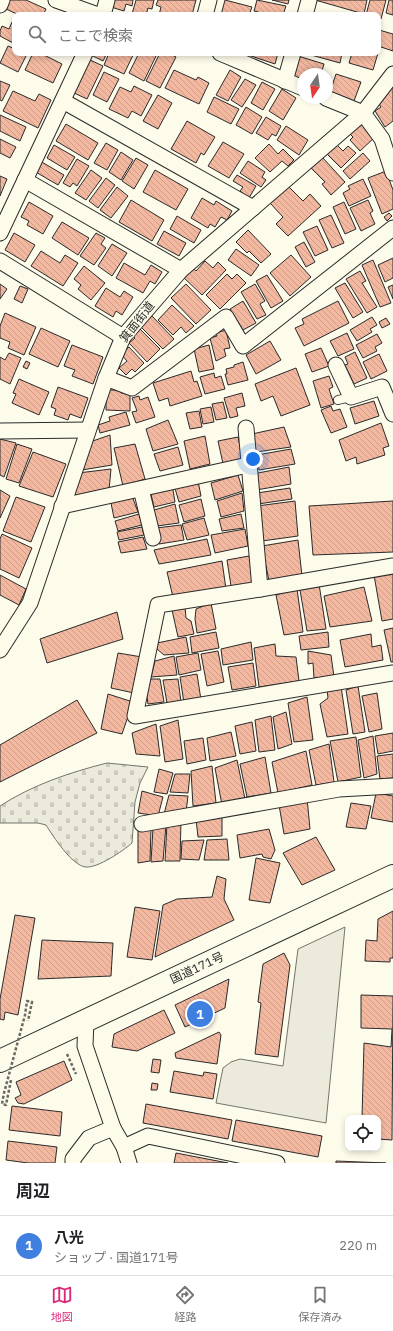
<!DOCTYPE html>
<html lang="ja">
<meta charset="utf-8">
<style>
:root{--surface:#fff;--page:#f2f2f2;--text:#202124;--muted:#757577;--line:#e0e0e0;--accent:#db2777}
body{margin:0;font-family:"IBM Plex Sans","Noto Sans JP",sans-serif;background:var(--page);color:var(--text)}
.controls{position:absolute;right:12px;bottom:12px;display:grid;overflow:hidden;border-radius:8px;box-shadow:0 2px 6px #0003}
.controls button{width:36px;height:36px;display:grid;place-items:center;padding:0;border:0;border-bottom:1px solid var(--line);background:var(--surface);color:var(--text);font:20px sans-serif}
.compass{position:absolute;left:297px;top:68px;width:36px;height:36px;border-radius:50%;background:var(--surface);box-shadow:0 2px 6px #0003;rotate:193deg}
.you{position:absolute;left:253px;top:459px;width:14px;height:14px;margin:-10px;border:3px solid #fff;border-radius:50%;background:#1a73e8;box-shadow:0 0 0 6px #1a73e833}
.badge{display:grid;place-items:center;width:26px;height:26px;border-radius:50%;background:var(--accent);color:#fff;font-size:13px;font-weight:700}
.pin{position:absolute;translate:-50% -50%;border:2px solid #fff;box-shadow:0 1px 4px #0006}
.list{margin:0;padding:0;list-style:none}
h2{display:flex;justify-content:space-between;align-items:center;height:52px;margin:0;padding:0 16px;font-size:17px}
h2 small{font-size:13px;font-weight:400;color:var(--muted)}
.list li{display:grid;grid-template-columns:26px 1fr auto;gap:12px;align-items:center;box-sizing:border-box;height:60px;padding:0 16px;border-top:1px solid var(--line)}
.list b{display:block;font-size:15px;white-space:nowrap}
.list p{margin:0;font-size:13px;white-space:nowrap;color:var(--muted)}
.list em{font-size:13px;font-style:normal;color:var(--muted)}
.icon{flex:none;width:22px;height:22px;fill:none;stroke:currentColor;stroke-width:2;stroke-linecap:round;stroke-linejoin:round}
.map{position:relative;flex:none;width:393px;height:1163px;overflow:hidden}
.search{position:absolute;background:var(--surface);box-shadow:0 2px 6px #0003;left:12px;right:12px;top:12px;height:44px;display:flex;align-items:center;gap:10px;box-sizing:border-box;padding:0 14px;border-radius:8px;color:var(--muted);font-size:15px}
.sheet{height:112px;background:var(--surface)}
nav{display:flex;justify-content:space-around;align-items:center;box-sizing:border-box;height:56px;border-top:1px solid var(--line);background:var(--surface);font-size:11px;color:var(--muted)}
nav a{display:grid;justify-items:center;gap:2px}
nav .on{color:var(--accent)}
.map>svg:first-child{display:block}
</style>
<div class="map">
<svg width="393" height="1163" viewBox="0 0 393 1163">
<defs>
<pattern id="cemetery-stones" width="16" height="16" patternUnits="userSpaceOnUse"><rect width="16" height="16" fill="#ecebdb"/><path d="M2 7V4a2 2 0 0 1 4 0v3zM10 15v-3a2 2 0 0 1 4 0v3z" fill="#cbcabc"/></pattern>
<pattern id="building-back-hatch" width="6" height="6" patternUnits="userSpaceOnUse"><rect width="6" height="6" fill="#f2b8a0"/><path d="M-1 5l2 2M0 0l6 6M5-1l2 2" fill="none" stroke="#d09e8a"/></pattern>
</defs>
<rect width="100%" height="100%" fill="#fdfbea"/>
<path fill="url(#cemetery-stones)" stroke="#74746e" d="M107,763L148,767L140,783L135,802L132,843C123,851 98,868 86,867C72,866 53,836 46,825L38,823H0V806C32,785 71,772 107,763Z"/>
<polygon fill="#eceadb" stroke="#74746e" points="345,927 326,1123 216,1103 223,1068 231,1062 240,1059 283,1066 298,949"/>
<g fill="url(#building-back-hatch)" stroke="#2b2b2b">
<polygon points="10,0 26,0 46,9 43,15 19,15 6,9"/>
<polygon points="113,0 133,0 132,6 126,4 124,11 111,7"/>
<polygon points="136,0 154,0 152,9 148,8 146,15 135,15 132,14"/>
<polygon points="158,0 196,0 192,15 159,15 161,7 156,5"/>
<polygon points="225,0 252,7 249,15 221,15"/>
<polygon points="257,0 286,6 283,15 269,15 254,11"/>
<polygon points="272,0 289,0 288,4"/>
<polygon points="315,0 367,0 364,14"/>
<polygon points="370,0 386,0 381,19 378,18 378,15 366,15"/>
<polygon points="389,0 393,0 393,15 386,13"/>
<polygon points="12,22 15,23 15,44 0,36 0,31 2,26 9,29"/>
<polygon points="379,30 393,34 393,51 378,46"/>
<polygon points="8,46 15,49 15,53 24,53 27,54 18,72 0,63"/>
<polygon points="33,53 40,53 62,64 53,83 25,70"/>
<polygon points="92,53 107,53 103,61 91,55"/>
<polygon points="109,53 134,53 124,74 104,65"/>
<polygon points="139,53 150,53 156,56 144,81 129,73"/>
<polygon points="160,53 168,53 176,57 160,88 146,81"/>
<polygon points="245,53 278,53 275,64 245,54"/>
<polygon points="304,53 342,53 340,63"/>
<polygon points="352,53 378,53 373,70 349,63"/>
<polygon points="298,56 324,64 321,74 303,74 303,81 291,77"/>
<polygon points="88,59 103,66 87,99 72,92"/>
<polygon points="174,70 196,80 198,77 209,83 199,104 165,88"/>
<polygon points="230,70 241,77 228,101 216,95"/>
<polygon points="104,72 119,79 107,102 93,95"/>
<polygon points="336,74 361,82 354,101 330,92"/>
<polygon points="245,79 256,85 242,107 231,100"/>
<polygon points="0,81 10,85 2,101 0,100"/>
<polygon points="262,82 275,89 263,110 251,103"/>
<polygon points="134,86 152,95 141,116 132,111 128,118 109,109 120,87 131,92"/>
<polygon points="393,87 393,121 385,127 375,111 381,107 375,99"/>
<polygon points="282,89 296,98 283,120 269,111"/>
<polygon points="13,91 35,101 39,94 51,100 38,128 3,111"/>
<polygon points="158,95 172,103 158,129 143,121"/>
<polygon points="214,97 239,109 231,124 207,112"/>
<polygon points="246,107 262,117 252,134 236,125"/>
<polygon points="0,115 26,127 20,141 0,131"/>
<polygon points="266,117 281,126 276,136 272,134 268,140 256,133"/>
<polygon points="187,121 215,137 204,155 201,153 196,163 171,149"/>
<polygon points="362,123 375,137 360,151 350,140 353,137 350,134"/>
<polygon points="66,124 98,143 88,160 56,141"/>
<polygon points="286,126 308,140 299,155 277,140"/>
<polygon points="0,139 16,147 10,158 0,153"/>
<polygon points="223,142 244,154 229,178 208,166"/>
<polygon points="106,143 118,150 107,170 94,163"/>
<polygon points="335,143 343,151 348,146 356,153 341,168 326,153"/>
<polygon points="269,144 278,154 283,149 294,160 288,166 282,161 270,172 255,158"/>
<polygon points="54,145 75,157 67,170 47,158"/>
<polygon points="121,152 133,160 121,180 109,172"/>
<polygon points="363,153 370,161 350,179 343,171"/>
<polygon points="322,157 345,182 331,195 322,184 325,182 311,168"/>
<polygon points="136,158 148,165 134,189 122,181"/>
<polygon points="77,159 89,166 77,186 73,183 70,187 63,183"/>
<polygon points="40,161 64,175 58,185 34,171"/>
<polygon points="248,161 265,172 262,177 266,180 261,187 240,173"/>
<polygon points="91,170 102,178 86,200 75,193"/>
<polygon points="155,170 188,189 176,210 143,192"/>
<polygon points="386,171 393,190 393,209 382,214 368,178"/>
<polygon points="237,175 256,186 249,198 240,191 243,187 233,181"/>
<polygon points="0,176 7,179 0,196"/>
<polygon points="106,178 115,185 98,208 89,201"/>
<polygon points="363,179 371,196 349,206 343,193 350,189 348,186"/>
<polygon points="288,186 303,201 310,194 321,206 288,236 276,224 283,217 270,203"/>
<polygon points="117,187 128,196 111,218 100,210"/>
<polygon points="202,198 214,205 216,201 232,211 227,220 221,217 215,227 210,224 208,228 191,218"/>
<polygon points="131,200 164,220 152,241 119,222"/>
<polygon points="368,200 373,211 370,213 375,224 361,231 350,208"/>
<polygon points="29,202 53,216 43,234 27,225 29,221 21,217"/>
<polygon points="344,202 356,229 345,234 333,207"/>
<polygon points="389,213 392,216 387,221 384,217"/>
<polygon points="331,215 344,243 332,248 319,220"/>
<polygon points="177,216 201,230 194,243 170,229"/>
<polygon points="62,222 89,238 78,255 52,238"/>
<polygon points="317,226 328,250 315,256 303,232"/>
<polygon points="248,230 271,254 261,263 249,251 247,253 236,242"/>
<polygon points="164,231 186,243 179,256 157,244"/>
<polygon points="14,233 35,245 25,262 5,250"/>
<polygon points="96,233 105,238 101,244 106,248 94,265 80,256"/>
<polygon points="304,242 315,262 306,267 295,247"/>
<polygon points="112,244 127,253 112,276 98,266"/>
<polygon points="236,249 259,265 251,276 228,260"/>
<polygon points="41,251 60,263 65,255 78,263 63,286 31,266"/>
<polygon points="291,255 311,277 290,296 270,273"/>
<polygon points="393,258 393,278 385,282 378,265"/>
<polygon points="373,260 391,303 380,307 362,265"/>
<polygon points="205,261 213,268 218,262 226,270 202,295 182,276 191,266 196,271"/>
<polygon points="124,263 145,275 151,265 162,272 155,284 150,281 143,293 116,278"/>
<polygon points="84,266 105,283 91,300 78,289 81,285 74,279"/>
<polygon points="360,271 366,281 362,283 377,307 367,313 346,279"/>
<polygon points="227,274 232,279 237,274 246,283 220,309 206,295"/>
<polygon points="267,275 283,301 271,308 256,281"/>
<polygon points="345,283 363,312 353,318 335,288"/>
<polygon points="0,284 7,289 0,299"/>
<polygon points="186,284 211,310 196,324 171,298"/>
<polygon points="255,284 265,301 260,304 266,315 257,319 241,292"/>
<polygon points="393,285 393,299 388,287"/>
<polygon points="20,286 28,289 22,303 14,299"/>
<polygon points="106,288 120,297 124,291 133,297 122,315 116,311 113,317 95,306"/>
<polygon points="243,301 256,323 243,330 230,309"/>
<polygon points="338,301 349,323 304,346 295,328 304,324 302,319"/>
<polygon points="172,305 194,326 186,333 181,327 173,335 158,320"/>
<polygon points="5,313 36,327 24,355 8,348 10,342 0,338 0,326"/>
<polygon points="152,316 174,339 163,349 141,327"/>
<polygon points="372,317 377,325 370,329 372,332 357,341 350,330"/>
<polygon points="386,318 390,324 382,328 379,322"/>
<polygon points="41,328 70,341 58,367 29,354"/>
<polygon points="139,328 160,349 147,362 129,343 135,338 132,335"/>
<polygon points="226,330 230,348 224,349 226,356 216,361 210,338 217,336 216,333"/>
<polygon points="347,333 354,349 338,356 330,341"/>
<polygon points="377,334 382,343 375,347 377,351 363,358 356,345"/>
<polygon points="270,341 281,360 256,374 246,355"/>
<polygon points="72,345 103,357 93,384 72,376 75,370 64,366"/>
<polygon points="209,345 214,369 199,372 194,349"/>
<polygon points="129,347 144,363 135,372 132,369 126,375 119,368 127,361 121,354"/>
<polygon points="321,348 329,366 312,372 305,354"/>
<polygon points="355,352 367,378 354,384 345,365 348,364 345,357"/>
<polygon points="9,353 21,358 10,384 0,379 0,357 5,360"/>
<polygon points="379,354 387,371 371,379 363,362"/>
<polygon points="26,361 30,363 27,369 23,367"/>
<polygon points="243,362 248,380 228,385 225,374 227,374 226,369 234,367 234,365"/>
<polygon points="296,368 310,405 281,416 273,396 261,401 255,384"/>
<polygon points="191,371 194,382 197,381 202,396 170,406 168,398 159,401 153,383"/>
<polygon points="214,373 215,378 221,376 225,389 205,394 200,377"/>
<polygon points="329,376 333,387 329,389 334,404 321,408 313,381"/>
<polygon points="19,379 49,392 39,415 12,403 16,394 13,393"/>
<polygon points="58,387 88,398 81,418 70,414 68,420 54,415 56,409 51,407"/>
<polygon points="106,390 121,390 121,393 130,393 130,411 106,410"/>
<polygon points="242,393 245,406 236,408 238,416 230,418 224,398"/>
<polygon points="139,396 140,400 148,397 155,417 136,423 132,412 137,411 132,398"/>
<polygon points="374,401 379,416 355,424 350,408"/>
<polygon points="223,402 227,418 216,420 212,404"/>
<polygon points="331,406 333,411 340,409 347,427 331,433 321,410"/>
<polygon points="211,407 214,422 203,424 200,409"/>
<polygon points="199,411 202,427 190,429 186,413"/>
<polygon points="126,412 130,425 100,433 98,425 110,421 109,417"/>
<polygon points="168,420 178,444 153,451 146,429"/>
<polygon points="381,423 389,446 383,448 385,455 357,464 356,457 346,461 339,440"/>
<polygon points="284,427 291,447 256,452 252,434"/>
<polygon points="110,435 112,465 82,470 87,443"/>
<polygon points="205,436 210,464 190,469 184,441"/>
<polygon points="238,437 244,464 224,468 218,441"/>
<polygon points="0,439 16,443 4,477 0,475"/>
<polygon points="17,444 32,449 19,483 6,479"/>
<polygon points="135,444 145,479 123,486 114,448"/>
<polygon points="178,447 183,465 160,471 154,454"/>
<polygon points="291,449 295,464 259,470 257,455"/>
<polygon points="33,452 66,464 53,497 19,486"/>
<polygon points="289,467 291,484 256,490 253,474"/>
<polygon points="111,469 109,490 72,500 78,473"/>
<polygon points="238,475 243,491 215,500 211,483"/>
<polygon points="198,481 201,496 179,502 174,485"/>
<polygon points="172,484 175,502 154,507 150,490"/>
<polygon points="290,488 292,499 258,504 257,493"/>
<polygon points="0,490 10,496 0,518"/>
<polygon points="242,493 244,511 221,517 217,501"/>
<polygon points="132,496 138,512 114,518 111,503"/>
<polygon points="16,497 45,507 31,542 3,531"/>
<polygon points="201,499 205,516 184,522 179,505"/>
<polygon points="295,501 298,536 262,541 257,506"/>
<polygon points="393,501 393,552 313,555 309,506"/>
<polygon points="175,504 179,523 157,526 154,510"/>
<polygon points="139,514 142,525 118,531 115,521"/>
<polygon points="241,514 244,528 222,531 219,519"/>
<polygon points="204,518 209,535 187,540 182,524"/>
<polygon points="181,525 184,540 159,544 156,528"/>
<polygon points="142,527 144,535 119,540 117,532"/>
<polygon points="245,529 248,546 215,553 211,535"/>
<polygon points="2,534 32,548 19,578 0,569 0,539"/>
<polygon points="143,537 147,549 121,553 118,542"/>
<polygon points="207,539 211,555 159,564 154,550"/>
<polygon points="298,540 302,576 269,581 262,546"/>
<polygon points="249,556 254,583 231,586 227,560"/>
<polygon points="222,561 226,589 173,597 167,572"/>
<polygon points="393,573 393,619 382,621 374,575"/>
<polygon points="0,575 26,589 19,605 0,595"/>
<polygon points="319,584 326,629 307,631 300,590"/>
<polygon points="364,587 372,621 330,627 324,596"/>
<polygon points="297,589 303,632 284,635 276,595"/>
<polygon points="211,603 216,629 197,633 195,619 196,609"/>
<polygon points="185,607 186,618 191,621 194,634 178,637 172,610"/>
<polygon points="117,612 123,639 47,663 40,639"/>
<polygon points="393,628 393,662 391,662 384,630"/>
<polygon points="216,632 219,648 192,653 190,637"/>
<polygon points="328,632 329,647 301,650 299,636"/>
<polygon points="371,634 372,647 381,645 383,660 345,667 340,640"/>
<polygon points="186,637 189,653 164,655 157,649 157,643"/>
<polygon points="251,642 253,660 223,665 221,649"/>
<polygon points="275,644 276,656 296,657 299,681 259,687 254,648"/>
<polygon points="218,651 224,682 207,686 201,654"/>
<polygon points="308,651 331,655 334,677 314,678 313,663 308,664"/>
<polygon points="118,653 142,657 134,693 111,688"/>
<polygon points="198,653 201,670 179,675 176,657"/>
<polygon points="174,656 177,675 151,677 155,661"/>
<polygon points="253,663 256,686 232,690 228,667"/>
<polygon points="197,674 201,700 184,703 180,677"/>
<polygon points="151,679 160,679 164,702 148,704 146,690"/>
<polygon points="178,679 181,702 167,703 163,680"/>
<polygon points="341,686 348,734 327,737 320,704 328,698 327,690"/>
<polygon points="358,686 365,732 353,734 346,690"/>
<polygon points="377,693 382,729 369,732 362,696"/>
<polygon points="108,694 133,702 122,734 101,729"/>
<polygon points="307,697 313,740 294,742 288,703"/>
<polygon points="77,700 97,733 0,782 0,745"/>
<polygon points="286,712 292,744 278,749 273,717"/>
<polygon points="271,716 275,750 259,752 255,720"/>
<polygon points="178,720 183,759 165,762 160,726"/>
<polygon points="252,722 256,751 240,754 235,726"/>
<polygon points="156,724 160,756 136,754 132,733"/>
<polygon points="231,732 236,756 210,761 207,738"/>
<polygon points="393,733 393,751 378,754 375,736"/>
<polygon points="373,736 377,774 364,778 358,740"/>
<polygon points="356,737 361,777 338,782 330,741"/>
<polygon points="203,738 206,760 187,764 184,741"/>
<polygon points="329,744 334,782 316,785 309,750"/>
<polygon points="306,751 312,785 278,793 272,762"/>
<polygon points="393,754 393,778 380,779 377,756"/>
<polygon points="265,757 271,793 247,797 240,764"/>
<polygon points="237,760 245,799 222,805 215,768"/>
<polygon points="212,766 216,803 193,806 191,771"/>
<polygon points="159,769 173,773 167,794 154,792"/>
<polygon points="175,774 190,774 188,793 170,792"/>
<polygon points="142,791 163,797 158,816 138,813"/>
<polygon points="376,793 393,796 393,822 371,818"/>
<polygon points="169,795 188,796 186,812 164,814"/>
<polygon points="307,798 310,829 284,834 279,805"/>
<polygon points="351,803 371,806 366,829 346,827"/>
<polygon points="222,814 222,836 198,837 196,819"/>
<polygon points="181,820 180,861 165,861 167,824"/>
<polygon points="166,825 163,861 151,862 153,828"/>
<polygon points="151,828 150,861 138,863 138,831"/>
<polygon points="269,829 275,850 271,859 263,857 262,854 240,858 237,835"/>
<polygon points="316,837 335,870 302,885 283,853"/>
<polygon points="227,839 229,860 204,860 207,840"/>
<polygon points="204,840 199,860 181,859 182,841"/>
<polygon points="256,858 280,863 270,903 249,900"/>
<polygon points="217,876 226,879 224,899 234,920 155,957 163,905 177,899 212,897"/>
<polygon points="135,907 160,911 152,960 127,957"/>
<polygon points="393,911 393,958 390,958 390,962 365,961 366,940 377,941 378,919"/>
<polygon points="15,915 35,918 18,1015 5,1012 4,1020 0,1019 0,999"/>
<polygon points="42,940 113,943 111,976 38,979"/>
<polygon points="284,953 290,965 278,1057 255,1054 261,1003 258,1002 263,964"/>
<polygon points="229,979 225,1008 185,1027 175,1005"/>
<polygon points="361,995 393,996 392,1140 378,1139 378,1118 362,1118 364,1043 391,1047 392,1029 361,1028"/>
<polygon points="164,1010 175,1033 137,1051 112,1047 114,1034"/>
<polygon points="219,1032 221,1035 217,1064 176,1058 175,1053"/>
<polygon points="153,1059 161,1060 159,1073 151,1072"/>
<polygon points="64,1061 72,1080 24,1104 18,1103 15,1098 21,1095 16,1082"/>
<polygon points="174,1071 203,1076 204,1072 217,1074 213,1099 170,1092"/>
<polygon points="152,1083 158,1084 157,1090 151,1090"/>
<polygon points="146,1104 232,1120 228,1139 143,1123"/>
<polygon points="12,1106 62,1112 60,1136 9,1130"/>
<polygon points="236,1120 322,1136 318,1157 232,1141"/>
<polygon points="8,1141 57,1147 55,1163 28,1163 6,1160"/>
<polygon points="176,1153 228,1163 174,1163"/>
<polygon points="336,1161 386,1163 336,1163"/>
</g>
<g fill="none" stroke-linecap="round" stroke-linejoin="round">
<defs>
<polyline id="service" points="338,400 351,397"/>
<g id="minor">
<polyline points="56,0 98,15"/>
<polyline points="0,5 2,0"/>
<polyline points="103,15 107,0"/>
<polyline points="205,15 209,0"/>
<polyline points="305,15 309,0"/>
<polyline points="220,53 303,88"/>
<polyline points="285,81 293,53"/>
<polyline points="326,98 363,113 382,139 393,173"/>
<polyline points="63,101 253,208"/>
<polyline points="25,180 181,270"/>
<polyline points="0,233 85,53"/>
<polyline points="0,261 123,337"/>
<polyline points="336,365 351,397 382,387 393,414"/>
<polyline points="106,378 132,388 226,317 243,346 393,228"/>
<polyline points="246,428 260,589"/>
<polyline points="0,431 88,430"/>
<polyline points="141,489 153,538"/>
<polyline points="62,506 248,465"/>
<polyline points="393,566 260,589 158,605 135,716 393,673"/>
<polyline points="0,650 30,603 106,378 123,337 181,270 363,113 393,74"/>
<polyline points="142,824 339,789 393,786"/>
<polyline points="113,1128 124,1147 148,1136 277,1163"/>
<polyline points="124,1147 129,1163"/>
<polyline points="73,1163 73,1159 89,1138 113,1128 85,1046 86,1020"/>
</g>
<polyline id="trunk" points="0,1061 393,876"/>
</defs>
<use href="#service" stroke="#2b2b2b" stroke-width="10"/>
<use href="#minor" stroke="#2b2b2b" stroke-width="17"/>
<use href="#trunk" stroke="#2b2b2b" stroke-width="24"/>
<polyline stroke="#6a6964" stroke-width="2.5" stroke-dasharray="3 2" stroke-linecap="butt" points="67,1054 76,1074"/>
<use href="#service" stroke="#fdfbea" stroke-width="8"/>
<use href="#minor" stroke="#fdfbea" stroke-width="15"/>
<use href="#trunk" stroke="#fdfbea" stroke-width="22"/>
<polyline stroke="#6a6964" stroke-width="2.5" stroke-dasharray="3 2" stroke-linecap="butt" points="11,1080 6,1105 2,1104 4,1093 25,1015 27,1001 32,1002 28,1021"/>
</g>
<g text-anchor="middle" stroke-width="3" stroke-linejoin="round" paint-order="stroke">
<g font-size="12" fill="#2b2b2b" stroke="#fdfbea">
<text transform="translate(137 322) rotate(-52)" y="4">箕面街道</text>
<text transform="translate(197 968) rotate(-25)" y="4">国道171号</text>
</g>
</g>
</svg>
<div class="controls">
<button><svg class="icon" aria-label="locate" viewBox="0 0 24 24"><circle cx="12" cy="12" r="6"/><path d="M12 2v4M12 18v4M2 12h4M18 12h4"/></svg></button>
</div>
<svg class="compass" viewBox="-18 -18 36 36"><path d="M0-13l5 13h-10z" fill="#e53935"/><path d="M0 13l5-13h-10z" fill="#757577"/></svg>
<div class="you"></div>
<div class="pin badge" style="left:200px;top:1014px;background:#3f7fe0">1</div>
<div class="search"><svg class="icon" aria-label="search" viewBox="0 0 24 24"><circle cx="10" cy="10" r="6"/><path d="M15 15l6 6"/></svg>ここで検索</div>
</div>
<section class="sheet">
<h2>周辺<small></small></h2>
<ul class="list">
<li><span class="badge" style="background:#3f7fe0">1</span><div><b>八光</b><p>ショップ · 国道171号</p></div><em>220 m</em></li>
</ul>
</section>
<nav>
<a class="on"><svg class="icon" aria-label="map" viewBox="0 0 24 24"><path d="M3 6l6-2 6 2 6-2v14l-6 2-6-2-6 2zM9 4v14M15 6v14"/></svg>地図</a>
<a><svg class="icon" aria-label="directions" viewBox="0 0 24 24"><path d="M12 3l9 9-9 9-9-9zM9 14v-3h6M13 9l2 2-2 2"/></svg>経路</a>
<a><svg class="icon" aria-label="saved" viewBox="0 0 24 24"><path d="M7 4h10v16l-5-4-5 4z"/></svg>保存済み</a>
</nav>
